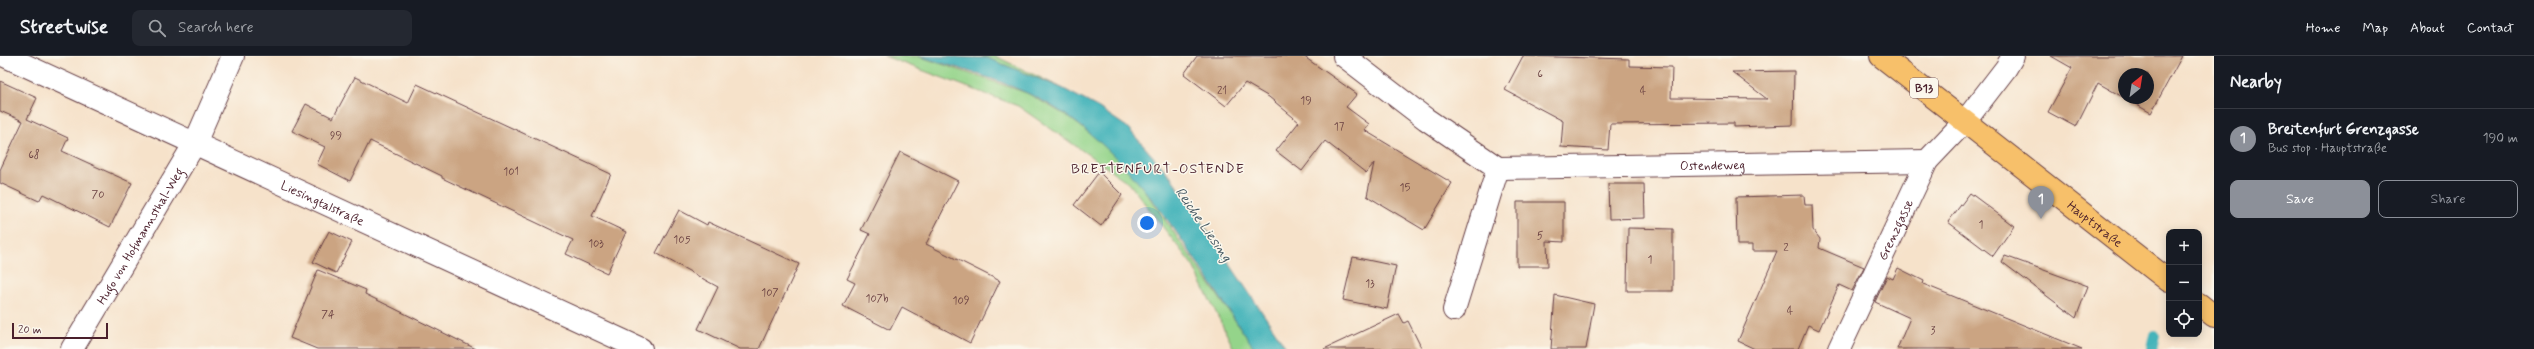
<!DOCTYPE html>
<meta charset="utf-8">
<style>
:root{--surface:#171b24;--page:#242831;--text:#f1f3f6;--muted:#9ea1a6;--line:#363941;--accent:#8c9099}
body{margin:0;font-family:Mynerve,sans-serif;background:var(--page);color:var(--text)}
.controls{position:absolute;right:12px;bottom:12px;display:grid;overflow:hidden;border-radius:8px;box-shadow:0 2px 10px #0003}
.controls button{width:36px;height:36px;display:grid;place-items:center;padding:0;border:0;border-bottom:1px solid var(--line);background:var(--surface);color:var(--text);font:20px sans-serif}
.compass{position:absolute;left:2118px;top:12px;width:36px;height:36px;border-radius:50%;background:var(--surface);box-shadow:0 2px 10px #0003;rotate:30deg}
.scale{position:absolute;left:12px;bottom:10px;width:96px;box-sizing:border-box;padding-left:4px;border:2px solid #4a1f2b;border-top:0;font-size:11px;line-height:14px;white-space:nowrap;color:#4a1f2b;-webkit-text-stroke:3px #fbf7ec;paint-order:stroke}
.you{position:absolute;left:1147px;top:167px;width:14px;height:14px;margin:-10px;border:3px solid #fff;border-radius:50%;background:#1a73e8;box-shadow:0 0 0 6px #1a73e833}
.badge{display:grid;place-items:center;width:26px;height:26px;border-radius:50%;background:var(--accent);color:#fff;font-size:13px;font-weight:700}
.pin{position:absolute;translate:-50% -33px;filter:drop-shadow(0 1px 2px #0008)}
.pin::after{content:'';position:absolute;top:21px;width:14px;height:12px;background:inherit;clip-path:polygon(0 0,100% 0,50% 100%)}
.list{margin:0;padding:0;list-style:none}
h2{display:flex;justify-content:space-between;align-items:center;height:52px;margin:0;padding:0 16px;font-size:17px}
h2 small{font-size:13px;font-weight:400;color:var(--muted)}
.list li{display:grid;grid-template-columns:26px 1fr auto;gap:12px;align-items:center;box-sizing:border-box;height:60px;padding:0 16px;border-top:1px solid var(--line)}
.list b{display:block;font-size:15px;white-space:nowrap}
.list p{margin:0;font-size:13px;white-space:nowrap;color:var(--muted)}
.list em{font-size:13px;font-style:normal;color:var(--muted)}
.actions{display:flex;gap:8px;padding:12px 16px}
.actions a{flex:1;padding:9px 0;border:1px solid var(--accent);border-radius:8px;text-align:center;font-size:14px;color:var(--accent)}
.actions .main{background:var(--accent);color:#fff}
.icon{flex:none;width:22px;height:22px;fill:none;stroke:currentColor;stroke-width:2;stroke-linecap:round;stroke-linejoin:round}
.map{position:relative;flex:none;width:2214px;height:293px;overflow:hidden}
header{display:flex;align-items:center;gap:24px;box-sizing:border-box;height:56px;padding:0 20px;background:var(--surface);border-bottom:1px solid var(--line)}
header strong{font-size:19px}
nav{display:flex;gap:22px;margin-inline-start:auto;font-size:14px}
.search{width:280px;height:36px;background:var(--page);display:flex;align-items:center;gap:10px;box-sizing:border-box;padding:0 14px;border-radius:8px;color:var(--muted);font-size:15px}
main{display:flex}
aside{flex:1;background:var(--surface)}
.map>svg:first-child{display:block}
</style>
<header>
<strong>Streetwise</strong>
<div class="search"><svg class="icon" aria-label="search" viewBox="0 0 24 24"><circle cx="10" cy="10" r="6"/><path d="M15 15l6 6"/></svg>Search here</div>
<nav><a>Home</a><a>Map</a><a>About</a><a>Contact</a></nav>
</header>
<main>
<div class="map">
<svg width="2214" height="293" viewBox="0 0 2214 293">
<rect width="100%" height="100%" fill="#fbf7ec"/>
<filter id="ink" filterUnits="userSpaceOnUse"><feTurbulence type="fractalNoise" baseFrequency=".025" numOctaves="2"/><feDisplacementMap in="SourceGraphic" scale="8" xChannelSelector="R" yChannelSelector="G"/><feConvolveMatrix kernelMatrix="1 2 1 2 8 2 1 2 1" color-interpolation-filters="sRGB"/></filter>
<filter id="wash" filterUnits="userSpaceOnUse"><feTurbulence type="fractalNoise" baseFrequency=".012" numOctaves="4" result="noise"/><feDisplacementMap in="SourceGraphic" scale="16" xChannelSelector="R" yChannelSelector="G"/><feGaussianBlur stdDeviation="0.9" result="paint"/><feColorMatrix in="noise" values="0 0 0 0 0 0 0 0 0 0 0 0 0 0 0 0 0 1.4 0 .05"/><feComposite in="paint" operator="in"/></filter>
<g filter="url(#wash)">
<rect width="100%" height="100%" fill="#f6e2ca"/>
<g fill="#94d48a" stroke="#6f7a5a">
<polygon points="884,0 918,0 1027,37 1067,60 1100,85 1138,125 1255,293 1234,293 1193,210 1129,127 1018,50"/>
<polygon points="982,0 995,0 1062,32"/>
</g>
<path fill="#44b4ba" stroke="#476a72" d="M918,0L987,2L1062,32L1099,52L1127,71L1171,121L1287,293H1255C1191,203 1132,85 1027,37C992,21 954,11 918,0Z"/>
<g fill="none" stroke-linecap="round" stroke-linejoin="round">
<polyline stroke="#44b4ba" stroke-width="10" points="2152,293 2155,279"/>
</g>
<g id="blocks">
<g fill="#cba482" fill-rule="evenodd">
<polygon points="1197,0 1303,0 1357,38 1346,51 1369,68 1364,74 1452,127 1424,174 1367,140 1374,107 1366,117 1325,85 1302,115 1276,95 1299,66 1269,41 1245,27 1226,50 1184,18"/>
<polygon points="1523,0 1629,3 1629,10 1672,11 1671,42 1767,43 1732,16 1794,15 1793,69 1734,71 1734,67 1610,68 1608,94 1561,91 1563,65 1505,34"/>
<path d="M2051,0H2182L2151,57L2098,27L2076,71L2048,56L2072,12ZM2124,18H2148V42H2124Z"/>
<polygon points="355,21 408,47 417,28 611,118 592,160 626,176 607,217 566,198 573,184 442,122 442,120 370,85 350,125 317,108 325,91 292,75 306,48 333,62"/>
<polygon points="0,25 37,42 27,63 68,82 62,95 132,127 110,171 43,138 39,145 0,127 0,114 23,65 0,55"/>
<polygon points="900,96 958,125 926,188 1000,225 970,287 902,251 890,274 843,250 855,227 847,223 870,178 861,174"/>
<polygon points="1099,116 1122,139 1101,170 1074,149"/>
<polygon points="1608,128 1644,128 1645,162 1609,163"/>
<polygon points="1970,137 2014,170 1993,200 1948,166"/>
<polygon points="1804,139 1805,149 1812,149 1813,174 1820,183 1819,192 1864,211 1852,235 1839,229 1819,274 1808,269 1798,293 1755,293 1738,285 1777,195 1752,195 1752,189 1737,189 1736,141"/>
<polygon points="1517,146 1564,146 1564,186 1547,185 1548,210 1517,210"/>
<polygon points="679,154 707,169 708,166 799,208 759,293 740,293 698,273 718,231 656,197"/>
<polygon points="1628,172 1673,173 1673,235 1627,235"/>
<polygon points="329,175 352,186 336,217 313,206"/>
<polygon points="2005,200 2088,230 2076,262 2002,206"/>
<polygon points="1353,201 1396,210 1387,253 1343,244"/>
<polygon points="1898,212 1924,225 1923,228 2082,293 1897,293 1910,262 1875,246 1887,220 1893,223"/>
<polygon points="318,214 366,234 365,238 476,293 317,293 290,282"/>
<polygon points="1555,239 1594,248 1586,293 1551,293"/>
<polygon points="1399,258 1404,267 1408,265 1422,293 1324,293"/>
</g>
</g>
</g>
<g filter="url(#ink)">
<use href="#blocks" fill-opacity="0" stroke="#643c43" stroke-width="1"/>
<g fill="none" stroke-linecap="round" stroke-linejoin="round">
<defs>
<g id="minor">
<path id="s1" d="M5,0L641,293"/>
<path id="s2" d="M1344,0L1426,63L1498,112L1927,105"/>
<polyline points="1454,254 1498,112"/>
<path id="s3" d="M72,293L195,87L233,0"/>
<path id="s4" d="M1839,293L1927,105L1966,64L2006,12L2013,0"/>
</g>
<g id="primary">
<path id="s5" d="M1881,0L2169,225"/>
<polyline points="2199,248 2214,260"/>
</g>
</defs>
<use href="#minor" stroke="#643c43" stroke-width="24"/>
<use href="#primary" stroke="#643c43" stroke-width="24"/>
<use href="#minor" stroke="#fff" stroke-width="22"/>
<use href="#primary" stroke="#f7c06b" stroke-width="22"/>
</g>
</g>
<g text-anchor="middle" stroke-width="3" stroke-linejoin="round" paint-order="stroke">
<g font-size="11" fill="#6a4041">
<text x="1540" y="21">6</text>
<text x="1222" y="38">21</text>
<text x="1643" y="38">4</text>
<text x="1306" y="48">19</text>
<text x="1339" y="74">17</text>
<text x="336" y="83">99</text>
<text x="34" y="102">68</text>
<text x="511" y="119">101</text>
<text x="1405" y="135">15</text>
<text x="98" y="142">70</text>
<text x="1981" y="172">1</text>
<text x="1540" y="183">5</text>
<text x="682" y="187">105</text>
<text x="596" y="191">103</text>
<text x="1786" y="195">2</text>
<text x="1650" y="207">1</text>
<text x="1370" y="231">13</text>
<text x="770" y="240">107</text>
<text x="877" y="246">107b</text>
<text x="961" y="248">109</text>
<text x="1790" y="258">4</text>
<text x="328" y="262">74</text>
<text x="1933" y="278">3</text>
</g>
<rect fill="#fbf7ec" stroke="#7f6065" stroke-width="1" x="1910" y="22" width="28" height="20" rx="3"/>
<g font-size="12" font-weight="bold" fill="#4a1f2b">
<text x="1924" y="36">B13</text>
</g>
<g font-size="13" fill="#4a1f2b" stroke="#fbf7ec">
<text dy="5" stroke="none"><textPath href="#s2" startOffset="405">Ostendeweg</textPath></text>
<text dy="5" stroke="none"><textPath href="#s1" startOffset="350">Liesingtalstraße</textPath></text>
<text dy="5" stroke="none"><textPath href="#s5" startOffset="272">Hauptstraße</textPath></text>
<text dy="5" stroke="none"><textPath href="#s4" startOffset="132">Grenzgasse</textPath></text>
<text dy="5" stroke="none"><textPath href="#s3" startOffset="132">Hugo von Hofmannsthal-Weg</textPath></text>
</g>
<g font-size="14" letter-spacing="1" fill="#4a1f2b" stroke="#fbf7ec">
<text x="1158" y="117">BREITENFURT-OSTENDE</text>
</g>
<g font-size="14" font-style="italic" fill="#485b64" stroke="#fbf7ec">
<text transform="translate(1204 168) rotate(55)" y="5">Reiche Liesing</text>
</g>
</g>
</svg>
<div class="controls">
<button>+</button>
<button>−</button>
<button><svg class="icon" aria-label="locate" viewBox="0 0 24 24"><circle cx="12" cy="12" r="6"/><path d="M12 2v4M12 18v4M2 12h4M18 12h4"/></svg></button>
</div>
<svg class="compass" viewBox="-18 -18 36 36"><path d="M0-13l5 13h-10z" fill="#e53935"/><path d="M0 13l5-13h-10z" fill="#9ea1a6"/></svg>
<div class="scale">20 m</div>
<div class="you"></div>
<div class="pin badge" style="left:2041px;top:163px">1</div>
</div>
<aside>
<h2>Nearby<small></small></h2>
<ul class="list">
<li><span class="badge">1</span><div><b>Breitenfurt Grenzgasse</b><p>Bus stop · Hauptstraße</p></div><em>190 m</em></li>
</ul>
<div class="actions"><a class="main">Save</a><a>Share</a></div>
</aside>
</main>
